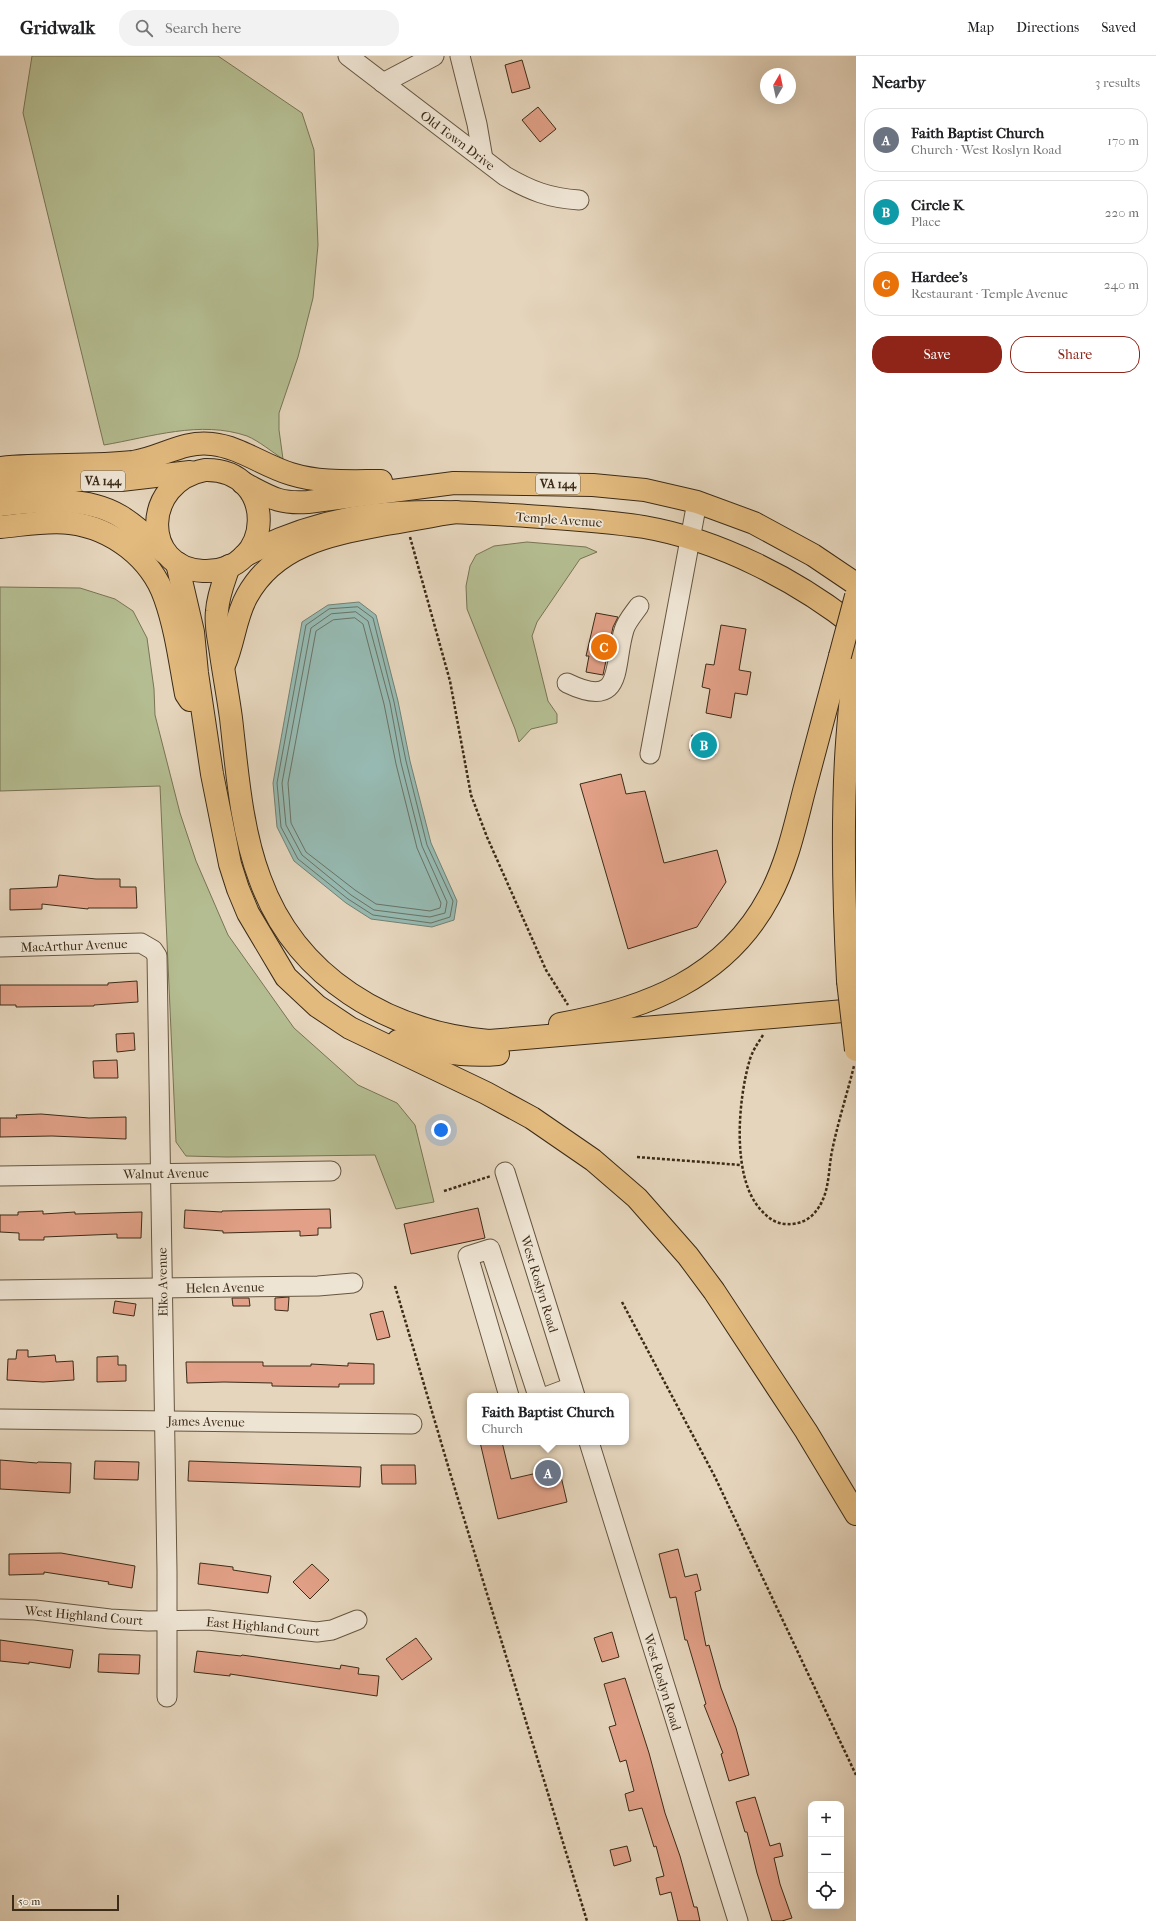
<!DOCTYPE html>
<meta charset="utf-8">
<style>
:root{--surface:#fff;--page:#f2f2f2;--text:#202124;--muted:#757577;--line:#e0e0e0;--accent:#8f2418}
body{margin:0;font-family:"IM FELL French Canon",serif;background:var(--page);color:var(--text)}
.controls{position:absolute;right:12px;bottom:12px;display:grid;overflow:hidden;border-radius:8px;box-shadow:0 4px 16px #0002}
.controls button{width:36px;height:36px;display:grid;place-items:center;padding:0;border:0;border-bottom:1px solid var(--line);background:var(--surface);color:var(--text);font:20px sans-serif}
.compass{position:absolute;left:760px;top:12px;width:36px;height:36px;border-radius:50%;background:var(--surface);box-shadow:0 4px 16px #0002;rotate:9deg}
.scale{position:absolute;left:12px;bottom:10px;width:107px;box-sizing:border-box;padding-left:4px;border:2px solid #3c2b17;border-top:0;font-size:11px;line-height:14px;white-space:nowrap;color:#3c2b17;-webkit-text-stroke:3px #eee4d3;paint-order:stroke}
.you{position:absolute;left:441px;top:1074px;width:14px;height:14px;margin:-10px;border:3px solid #fff;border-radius:50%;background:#1a73e8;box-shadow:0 0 0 6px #1a73e833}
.badge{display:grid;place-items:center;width:26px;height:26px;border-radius:50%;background:var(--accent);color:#fff;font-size:13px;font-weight:700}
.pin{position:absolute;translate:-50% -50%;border:2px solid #fff;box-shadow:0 1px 4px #0006}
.popup{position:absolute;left:467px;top:1337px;width:162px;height:52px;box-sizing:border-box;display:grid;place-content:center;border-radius:8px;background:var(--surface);filter:drop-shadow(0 1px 3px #0005);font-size:13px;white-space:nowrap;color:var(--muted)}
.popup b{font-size:15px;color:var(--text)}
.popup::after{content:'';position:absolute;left:50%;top:100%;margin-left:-8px;border:8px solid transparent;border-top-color:var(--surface)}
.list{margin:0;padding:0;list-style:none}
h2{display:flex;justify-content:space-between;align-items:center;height:52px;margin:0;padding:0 16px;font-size:17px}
h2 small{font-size:13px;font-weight:400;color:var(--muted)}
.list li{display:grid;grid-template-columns:26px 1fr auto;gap:12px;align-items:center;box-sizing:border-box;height:64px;margin:0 8px 8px;padding:0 8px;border:1px solid var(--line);border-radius:16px}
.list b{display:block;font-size:15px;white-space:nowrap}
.list p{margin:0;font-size:13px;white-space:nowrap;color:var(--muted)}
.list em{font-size:13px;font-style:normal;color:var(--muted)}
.actions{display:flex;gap:8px;padding:12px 16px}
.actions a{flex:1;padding:9px 0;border:1px solid var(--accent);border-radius:16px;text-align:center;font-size:14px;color:var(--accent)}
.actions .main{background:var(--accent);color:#fff}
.icon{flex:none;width:22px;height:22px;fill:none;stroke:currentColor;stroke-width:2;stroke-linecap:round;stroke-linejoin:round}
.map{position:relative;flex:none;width:856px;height:1865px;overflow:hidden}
header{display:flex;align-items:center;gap:24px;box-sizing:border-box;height:56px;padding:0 20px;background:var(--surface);border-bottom:1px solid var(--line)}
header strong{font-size:19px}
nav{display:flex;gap:22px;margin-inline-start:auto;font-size:14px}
.search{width:280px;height:36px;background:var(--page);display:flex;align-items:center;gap:10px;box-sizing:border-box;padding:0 14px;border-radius:16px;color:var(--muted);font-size:15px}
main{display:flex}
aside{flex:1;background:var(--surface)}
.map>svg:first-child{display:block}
</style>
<header>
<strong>Gridwalk</strong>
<div class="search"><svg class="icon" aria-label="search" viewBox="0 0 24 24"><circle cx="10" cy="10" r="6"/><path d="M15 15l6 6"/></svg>Search here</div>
<nav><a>Map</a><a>Directions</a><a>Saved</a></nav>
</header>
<main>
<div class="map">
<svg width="856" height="1865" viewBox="0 0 856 1865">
<rect width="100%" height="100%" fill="#e5d5bc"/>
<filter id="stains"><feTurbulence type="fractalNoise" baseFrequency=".005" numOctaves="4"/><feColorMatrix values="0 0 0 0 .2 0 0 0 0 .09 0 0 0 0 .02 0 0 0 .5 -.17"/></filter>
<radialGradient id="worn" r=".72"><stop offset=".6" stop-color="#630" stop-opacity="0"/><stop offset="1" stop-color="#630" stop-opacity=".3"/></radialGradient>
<g fill="#b4bd91" stroke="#787454">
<path d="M32,0H218L302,57L314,94L318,189L313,242L298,301L279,357V374L283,403C272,396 259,385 247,380C200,364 151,381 104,389L23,57Z"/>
<polygon points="527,486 586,491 597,496 580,503 537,566 532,580 548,645 557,658 557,667 531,673 519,686 515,673 467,553 466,530 470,510 476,499 494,490"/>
<polygon points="0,531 80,532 115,543 133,555 147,582 154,633 155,659 180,757 196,805 228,879 294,972 358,1029 397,1047 415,1069 434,1146 396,1153 375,1099 227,1101 186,1100 176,1086 160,730 0,735"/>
</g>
<polygon fill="#96b9b1" stroke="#728073" points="359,546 376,559 398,645 410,705 431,787 457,845 454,864 432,871 371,863 346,847 294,805 277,771 273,727 302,566 328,549"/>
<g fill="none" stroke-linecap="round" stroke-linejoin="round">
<g stroke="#697264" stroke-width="1">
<polygon points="358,551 373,562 394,646 406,705 427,789 453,845 450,861 431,867 373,859 348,843 298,803 281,771 277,727 306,569 329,553"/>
<polygon points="356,556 368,565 390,647 401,707 422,790 447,846 445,857 430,861 374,854 351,839 302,799 286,769 282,727 311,572 331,558"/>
<polygon points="355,562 363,568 384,648 396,708 417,792 441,847 440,852 430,855 376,848 355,834 306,796 291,767 288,727 316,575 333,564"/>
</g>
</g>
<g fill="#e1a087" stroke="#3c2b17">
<polygon points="522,4 530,32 512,37 505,9"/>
<polygon points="538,51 556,73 540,86 522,64"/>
<polygon points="596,557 618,561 613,571 603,619 586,616 589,600 586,600"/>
<polygon points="721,569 746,573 739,614 751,616 747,639 735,637 731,662 706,657 710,633 702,631 706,608 714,609"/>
<polygon points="692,679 717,683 715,699 690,695"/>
<polygon points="621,718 626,738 645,735 664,807 717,794 726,826 697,871 628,893 580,728"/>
<polygon points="59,819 96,823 120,823 120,831 136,831 137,852 88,852 88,853 42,848 42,853 10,854 10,833 57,831"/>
<polygon points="137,925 138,946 94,949 94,950 16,951 16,949 0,949 0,929 108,929 108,927"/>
<polygon points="134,977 135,994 117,996 116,978"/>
<polygon points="117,1004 118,1022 94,1022 93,1005"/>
<polygon points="41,1058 89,1062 126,1061 126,1083 52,1080 0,1081 0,1062 17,1062 16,1059"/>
<polygon points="478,1152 485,1182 411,1198 404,1168"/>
<polygon points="330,1153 331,1172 318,1172 318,1179 300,1180 300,1175 223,1177 223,1175 184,1172 185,1154 222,1156 222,1155"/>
<polygon points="43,1155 43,1158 75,1156 75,1158 142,1156 141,1182 117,1182 117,1178 44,1181 44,1184 19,1184 19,1177 0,1176 0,1159 18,1159 18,1156"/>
<polygon points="289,1241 288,1255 275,1254 275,1242"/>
<polygon points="232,1242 249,1242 250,1250 233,1250"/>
<polygon points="115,1245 136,1248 134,1260 113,1257"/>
<polygon points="383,1255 390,1281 377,1284 370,1258"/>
<polygon points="17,1294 28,1294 28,1301 55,1299 56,1306 73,1305 74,1324 43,1326 7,1324 8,1303 16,1303"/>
<polygon points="118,1300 118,1309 126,1309 126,1325 97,1326 97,1301"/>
<polygon points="186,1306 263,1306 263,1310 311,1310 311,1308 348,1310 348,1307 374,1308 374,1328 339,1328 339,1331 272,1330 272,1327 224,1326 187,1327"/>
<polygon points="480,1386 502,1386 511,1423 559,1412 567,1446 498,1463"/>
<polygon points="0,1404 37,1407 38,1406 71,1407 70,1437 0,1433"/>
<polygon points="95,1405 139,1406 138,1424 94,1423"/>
<polygon points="189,1405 361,1411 360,1431 188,1425"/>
<polygon points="381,1409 415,1409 416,1428 382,1428"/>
<polygon points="678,1493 685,1521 697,1518 701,1534 695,1536 706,1590 709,1589 721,1632 736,1672 749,1719 729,1725 721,1698 723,1697 704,1649 706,1648 687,1584 685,1584 676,1541 670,1542 659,1498"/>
<polygon points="61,1497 135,1510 132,1532 108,1528 109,1526 44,1516 44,1518 9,1519 9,1498"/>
<polygon points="200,1507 233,1511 233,1514 271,1520 268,1537 198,1528"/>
<polygon points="312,1508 329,1524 310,1543 293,1526"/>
<polygon points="612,1576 619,1601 602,1606 594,1582"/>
<polygon points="416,1582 432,1603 402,1624 386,1603"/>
<polygon points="0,1584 73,1594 70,1612 29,1606 29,1608 0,1605"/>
<polygon points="197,1595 241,1600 242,1599 340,1613 341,1609 359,1612 358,1618 379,1620 377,1640 230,1618 230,1620 194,1616"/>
<polygon points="99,1598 140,1599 139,1618 98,1616"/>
<polygon points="625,1622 649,1697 665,1757 680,1800 694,1851 697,1851 700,1865 678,1865 671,1836 660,1839 656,1822 664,1820 656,1790 654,1791 642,1752 629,1755 625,1738 634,1735 626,1704 620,1706 609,1671 616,1669 604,1628"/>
<polygon points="755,1741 770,1790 780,1787 783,1800 774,1802 780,1828 792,1862 782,1865 772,1865 757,1817 747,1776 745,1776 736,1746"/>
<polygon points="627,1790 631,1805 614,1810 610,1794"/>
</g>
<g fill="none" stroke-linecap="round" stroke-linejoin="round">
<defs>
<g id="minor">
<path d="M348,0L505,120C531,135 549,142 579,144"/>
<polyline points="460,0 477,68 483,103"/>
<polyline points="383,27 434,0"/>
<path d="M567,627C625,655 613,609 624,574C626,566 634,557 639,550"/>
<polyline points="650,698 697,446"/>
<polyline points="0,891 141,887 153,894 157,900 167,1515 167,1641"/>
<polyline points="505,1116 575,1340"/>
<polyline points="0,1120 331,1115"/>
<polyline points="0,1234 318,1230 353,1227"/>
<polyline points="509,1340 468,1200 490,1193 538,1340"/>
<polyline points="548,1340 572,1331"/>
<polyline points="0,1363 412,1368"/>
<polyline points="589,1386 738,1865"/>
<polyline points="0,1553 35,1554 110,1563 148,1565 208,1564 317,1576 332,1574 357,1564"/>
</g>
<g id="major">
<path d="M0,412C44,407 89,411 133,406C160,402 184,384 212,388C240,391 264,410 291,418C320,427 350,425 381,425"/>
<path d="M205,414C278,412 276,518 203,515C141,512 142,426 205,414Z"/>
<path d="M243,427C270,441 278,448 308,446L454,427L593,429L645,434L697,446L754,467L813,499L856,528"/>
<polyline points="0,428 54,424 121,424 190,416"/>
<path d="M0,449C39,445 85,439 120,460C137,470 151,484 165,497"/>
<path d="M244,500C336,451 411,453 512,459C556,462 600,464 644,471C719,484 797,524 856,571"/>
</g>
<g id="highway">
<path d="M0,471C23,469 47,464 70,467C112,472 151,502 165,542C176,573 180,606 186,638L190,644"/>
<polyline points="177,507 193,576 197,617 212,718 230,808 238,833 248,857 286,921 317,950 350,972 486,1037 532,1062 593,1104 637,1142 688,1200 714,1235 806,1375 856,1458"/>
<path d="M229,510C224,525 218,539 217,555C215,569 219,583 221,598C224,619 228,640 231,662C237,714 241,773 260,823C296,922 388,976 489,985L856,954"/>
<path d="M224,609C234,587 235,561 247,540C275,489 329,479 381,469C406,465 431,460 456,456"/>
<path d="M848,925C844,851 842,777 846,703C848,666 852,629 856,591"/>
<path d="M560,968C646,953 726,922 769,841C787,808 795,770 804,735C816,690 828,645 840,600"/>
<path d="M398,985C430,995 465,1001 498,998"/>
</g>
</defs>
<use href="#minor" stroke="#665640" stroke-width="21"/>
<use href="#major" stroke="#3c2b17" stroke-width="24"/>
<use href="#highway" stroke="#3c2b17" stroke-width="24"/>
<g stroke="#3c2b17" stroke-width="2.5" stroke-dasharray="3 2" stroke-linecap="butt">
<polyline points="410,481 450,625 471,739 487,781 546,914 568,949"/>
<path d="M763,979C758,987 753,994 750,1003C738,1043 731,1122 761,1154C768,1162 776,1168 787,1168C797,1169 810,1164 816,1155C830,1138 828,1115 832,1095C838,1066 847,1038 854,1010"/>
<polyline points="637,1101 741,1109"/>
<polyline points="444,1135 491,1120"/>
<polyline points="395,1230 451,1420 587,1865"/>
<polyline points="622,1246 715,1421 856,1719"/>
</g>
<use href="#minor" stroke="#eee4d3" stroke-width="19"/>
<use href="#major" stroke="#e2ba7e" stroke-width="22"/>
<use href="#highway" stroke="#e2ba7e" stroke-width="22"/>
<defs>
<g id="highway-bridge">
<polyline points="840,600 856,540"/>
<polyline points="848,925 856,994"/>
</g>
</defs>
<use href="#highway-bridge" stroke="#3c2b17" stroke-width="24" stroke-linecap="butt"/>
<use href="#highway-bridge" stroke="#e2ba7e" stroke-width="22"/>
</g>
<g text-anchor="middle" stroke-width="3.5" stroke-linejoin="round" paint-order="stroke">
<g fill="#eee4d3" stroke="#71624f" stroke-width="1">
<rect x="81" y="415" width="44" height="20" rx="3"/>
<rect x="536" y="418" width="44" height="20" rx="3"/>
</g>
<g font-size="12" font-weight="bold" fill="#3c2b17">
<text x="103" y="429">VA 144</text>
<text x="558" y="432">VA 144</text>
</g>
<g font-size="13" fill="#3c2b17" stroke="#eee4d3">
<text transform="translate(458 84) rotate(37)" y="5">Old Town Drive</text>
<text transform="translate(559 463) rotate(4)" y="5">Temple Avenue</text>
<text transform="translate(74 889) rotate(-2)" y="5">MacArthur Avenue</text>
<text transform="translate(166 1117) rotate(-1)" y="5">Walnut Avenue</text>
<text transform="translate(162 1226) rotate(-91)" y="5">Elko Avenue</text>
<text transform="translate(540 1228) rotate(73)" y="5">West Roslyn Road</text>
<text transform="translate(225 1231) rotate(-1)" y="5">Helen Avenue</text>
<text transform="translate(206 1365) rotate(1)" y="5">James Avenue</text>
<text transform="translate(84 1559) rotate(5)" y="5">West Highland Court</text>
<text transform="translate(263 1570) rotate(5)" y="5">East Highland Court</text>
<text transform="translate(663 1626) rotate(73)" y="5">West Roslyn Road</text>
</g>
</g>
<rect width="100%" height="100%" filter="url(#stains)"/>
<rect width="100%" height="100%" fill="url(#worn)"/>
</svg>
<div class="controls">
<button>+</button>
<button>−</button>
<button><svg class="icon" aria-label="locate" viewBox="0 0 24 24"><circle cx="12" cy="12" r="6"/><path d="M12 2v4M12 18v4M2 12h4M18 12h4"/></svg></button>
</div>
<svg class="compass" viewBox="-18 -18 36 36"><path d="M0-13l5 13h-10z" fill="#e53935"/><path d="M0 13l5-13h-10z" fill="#757577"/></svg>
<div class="scale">50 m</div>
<div class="you"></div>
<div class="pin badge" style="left:548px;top:1417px;background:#6b7280">A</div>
<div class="popup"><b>Faith Baptist Church</b>Church</div>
<div class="pin badge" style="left:704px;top:689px;background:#0f9aa8">B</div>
<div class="pin badge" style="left:604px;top:591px;background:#e8710a">C</div>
</div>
<aside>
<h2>Nearby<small>3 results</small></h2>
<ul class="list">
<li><span class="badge" style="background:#6b7280">A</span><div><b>Faith Baptist Church</b><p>Church · West Roslyn Road</p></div><em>170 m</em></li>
<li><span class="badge" style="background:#0f9aa8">B</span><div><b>Circle K</b><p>Place</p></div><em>220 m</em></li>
<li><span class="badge" style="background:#e8710a">C</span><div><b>Hardee's</b><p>Restaurant · Temple Avenue</p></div><em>240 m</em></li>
</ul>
<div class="actions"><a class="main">Save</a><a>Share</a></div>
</aside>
</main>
